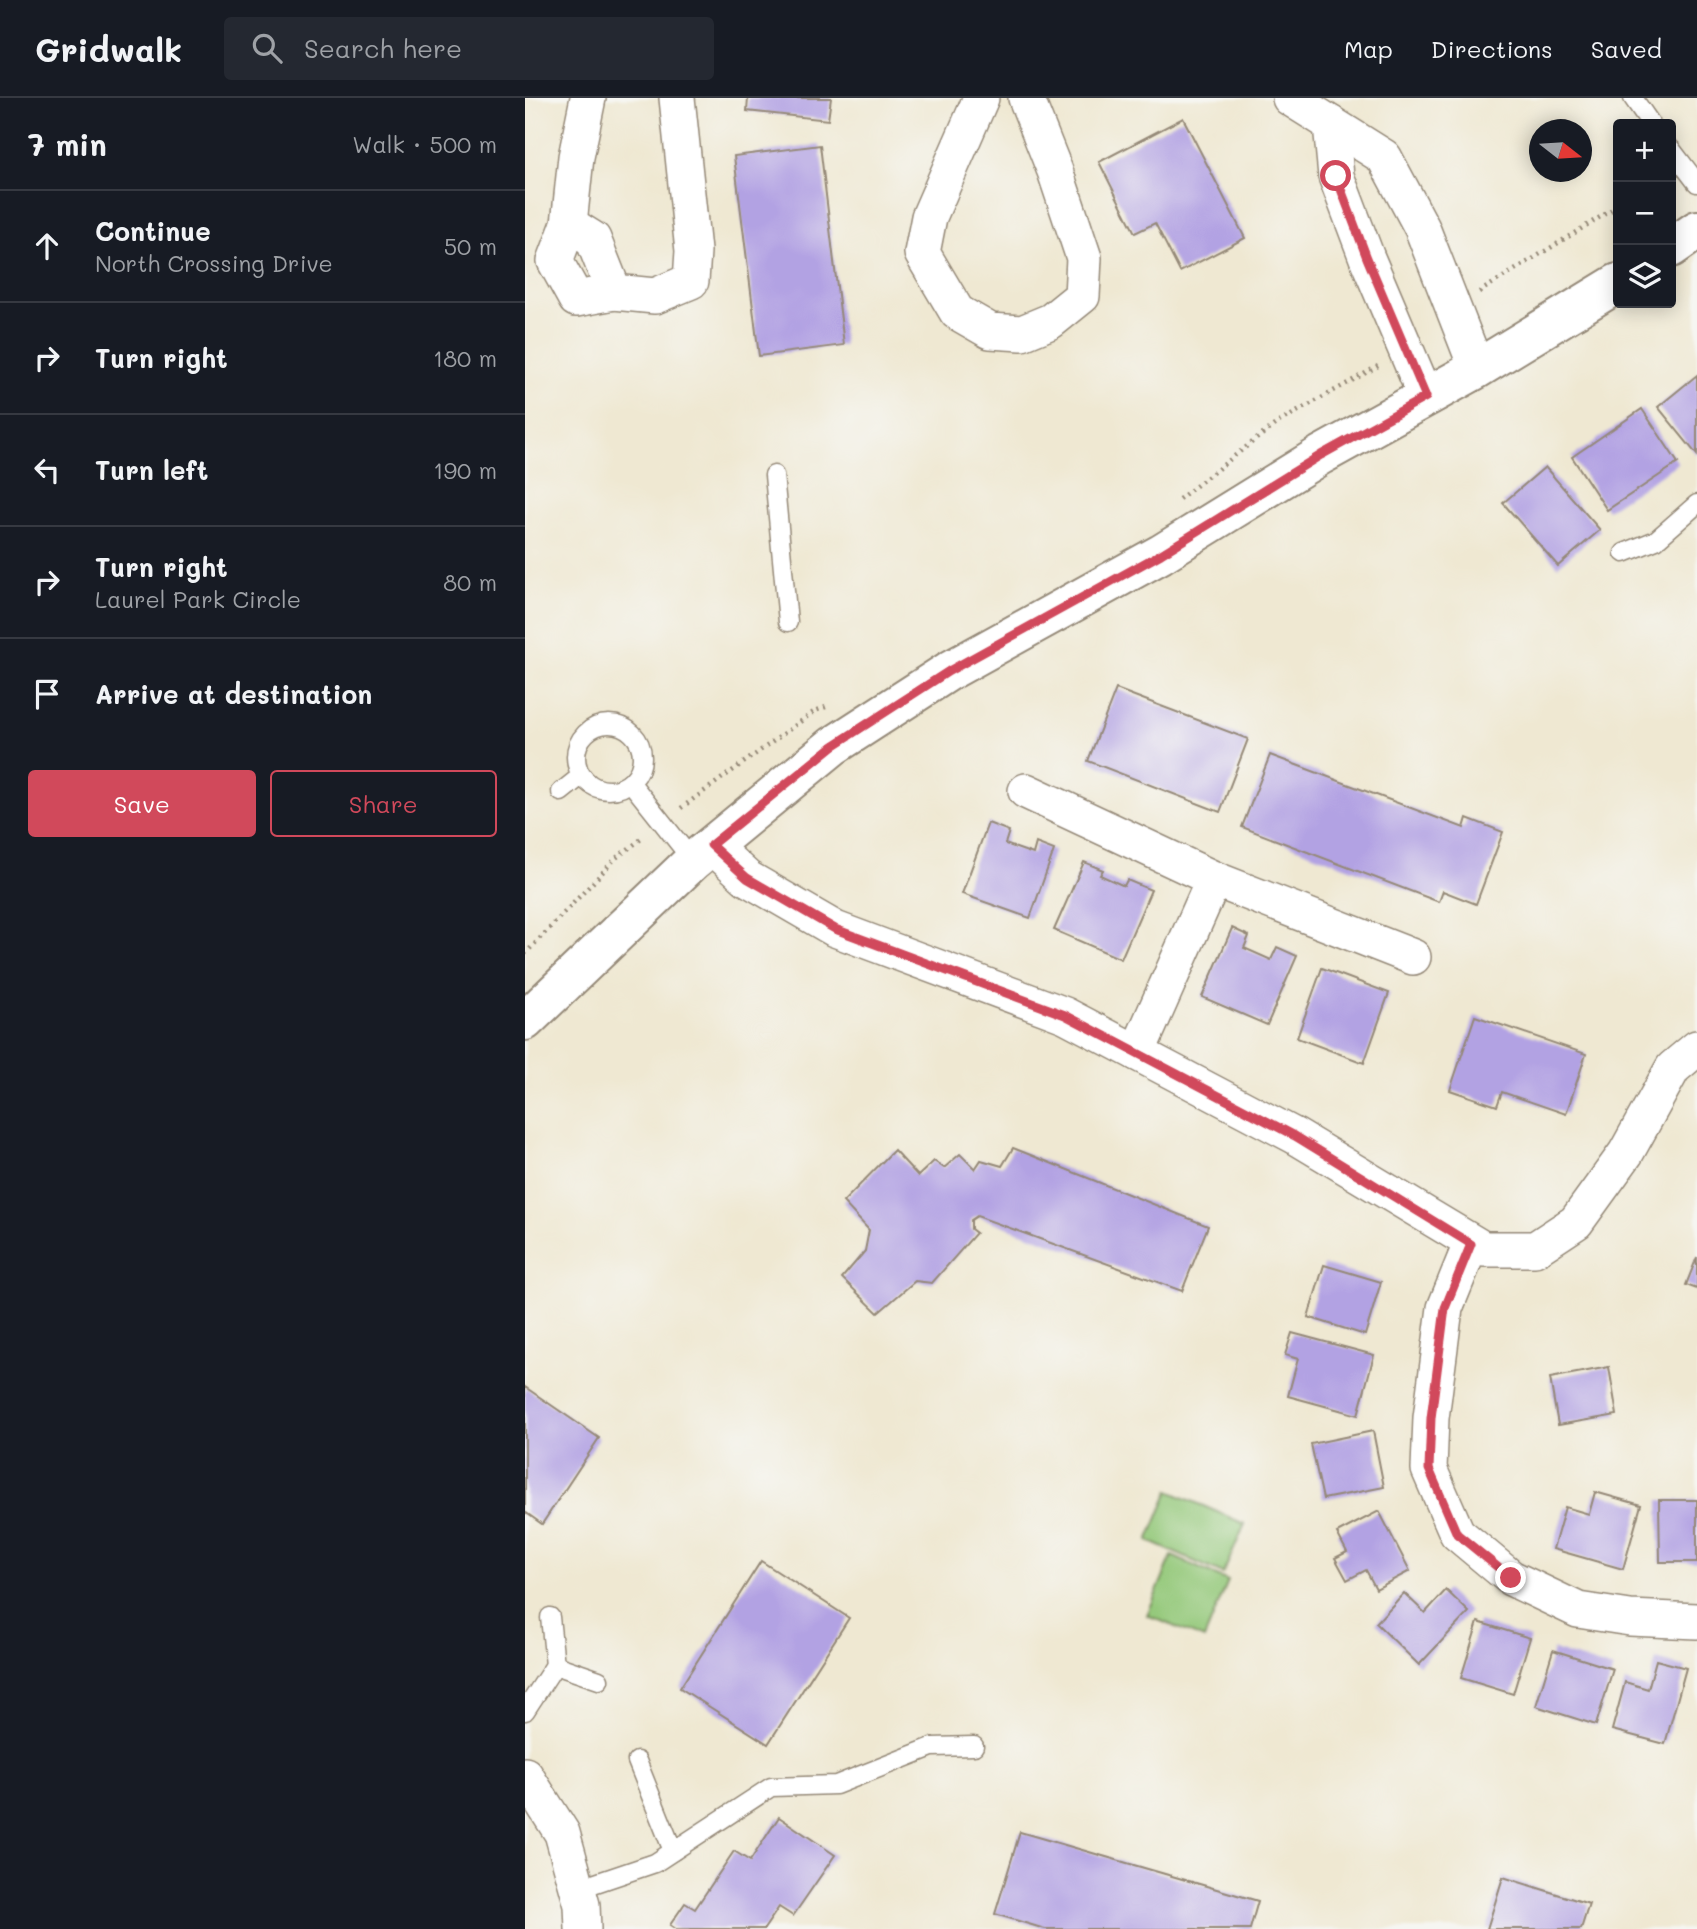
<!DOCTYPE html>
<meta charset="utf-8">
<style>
:root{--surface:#171b24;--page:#242831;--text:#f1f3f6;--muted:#9ea1a6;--line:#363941;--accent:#d1495b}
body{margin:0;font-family:Mali,sans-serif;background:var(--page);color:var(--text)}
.controls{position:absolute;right:21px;top:21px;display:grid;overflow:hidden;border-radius:7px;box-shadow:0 4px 18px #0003}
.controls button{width:63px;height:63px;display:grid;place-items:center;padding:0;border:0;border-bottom:2px solid var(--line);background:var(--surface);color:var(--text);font:35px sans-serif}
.compass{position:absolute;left:1004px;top:21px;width:63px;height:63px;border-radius:50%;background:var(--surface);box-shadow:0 4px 18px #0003;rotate:107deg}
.stop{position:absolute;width:21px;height:21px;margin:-16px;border:5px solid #d1495b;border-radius:50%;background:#fff}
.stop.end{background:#d1495b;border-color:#fff;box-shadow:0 2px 7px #0008}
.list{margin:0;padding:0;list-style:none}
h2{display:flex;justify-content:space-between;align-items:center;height:91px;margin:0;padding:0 28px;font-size:30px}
h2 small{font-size:23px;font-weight:400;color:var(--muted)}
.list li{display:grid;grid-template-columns:46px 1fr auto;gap:21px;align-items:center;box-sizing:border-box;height:112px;padding:0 28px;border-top:2px solid var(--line)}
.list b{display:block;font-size:26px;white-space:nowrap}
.list p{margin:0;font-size:23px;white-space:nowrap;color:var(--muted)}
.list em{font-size:23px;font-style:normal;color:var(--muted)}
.actions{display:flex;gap:14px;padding:21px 28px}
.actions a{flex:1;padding:16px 0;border:2px solid var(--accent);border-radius:7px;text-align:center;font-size:24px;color:var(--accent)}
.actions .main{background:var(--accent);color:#fff}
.icon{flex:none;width:38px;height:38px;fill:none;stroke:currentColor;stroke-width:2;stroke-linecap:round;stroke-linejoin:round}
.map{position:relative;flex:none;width:1172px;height:1831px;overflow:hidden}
header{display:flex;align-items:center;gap:42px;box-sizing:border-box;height:98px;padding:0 35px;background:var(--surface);border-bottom:2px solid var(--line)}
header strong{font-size:33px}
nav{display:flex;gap:38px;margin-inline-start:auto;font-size:24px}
.search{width:490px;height:63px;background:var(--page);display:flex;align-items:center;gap:18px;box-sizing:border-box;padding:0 24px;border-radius:7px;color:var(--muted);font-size:26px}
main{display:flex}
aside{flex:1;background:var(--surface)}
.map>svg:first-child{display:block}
</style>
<header>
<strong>Gridwalk</strong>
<div class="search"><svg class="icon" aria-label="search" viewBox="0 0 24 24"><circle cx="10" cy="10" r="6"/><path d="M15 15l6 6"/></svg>Search here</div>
<nav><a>Map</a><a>Directions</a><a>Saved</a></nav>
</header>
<main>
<aside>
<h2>7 min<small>Walk · 500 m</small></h2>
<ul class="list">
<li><svg class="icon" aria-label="ahead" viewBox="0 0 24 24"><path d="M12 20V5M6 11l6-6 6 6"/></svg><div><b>Continue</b><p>North Crossing Drive</p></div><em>50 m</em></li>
<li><svg class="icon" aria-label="right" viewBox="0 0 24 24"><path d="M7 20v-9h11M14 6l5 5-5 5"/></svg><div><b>Turn right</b></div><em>180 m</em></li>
<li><svg class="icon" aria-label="left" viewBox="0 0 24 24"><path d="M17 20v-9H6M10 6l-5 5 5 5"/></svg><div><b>Turn left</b></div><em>190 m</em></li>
<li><svg class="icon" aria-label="right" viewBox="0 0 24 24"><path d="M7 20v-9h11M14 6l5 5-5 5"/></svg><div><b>Turn right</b><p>Laurel Park Circle</p></div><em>80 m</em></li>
<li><svg class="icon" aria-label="arrive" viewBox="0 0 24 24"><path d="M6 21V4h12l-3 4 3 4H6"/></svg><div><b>Arrive at destination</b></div></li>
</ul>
<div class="actions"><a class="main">Save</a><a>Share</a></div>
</aside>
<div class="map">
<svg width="1172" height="1831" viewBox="0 0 1172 1831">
<rect width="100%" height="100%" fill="#f6f6f2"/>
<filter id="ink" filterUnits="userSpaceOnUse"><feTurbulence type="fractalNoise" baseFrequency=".0143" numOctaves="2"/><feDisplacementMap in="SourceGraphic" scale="14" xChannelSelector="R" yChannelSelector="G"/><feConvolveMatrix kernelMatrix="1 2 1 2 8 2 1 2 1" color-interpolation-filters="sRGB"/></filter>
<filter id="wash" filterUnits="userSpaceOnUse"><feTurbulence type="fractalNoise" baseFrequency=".00686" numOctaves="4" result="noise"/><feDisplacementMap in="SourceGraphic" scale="28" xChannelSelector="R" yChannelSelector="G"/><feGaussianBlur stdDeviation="1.57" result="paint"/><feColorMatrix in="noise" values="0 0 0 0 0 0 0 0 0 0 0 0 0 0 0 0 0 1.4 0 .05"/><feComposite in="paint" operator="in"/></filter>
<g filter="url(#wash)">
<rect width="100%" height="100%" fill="#efe8d2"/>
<g fill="#95c97b" stroke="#687a4c" stroke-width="2">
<polygon points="644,1393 720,1426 698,1476 623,1443"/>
<polygon points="647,1458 703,1483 679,1541 622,1517"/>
</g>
<g id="blocks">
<g fill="#b2a2e3">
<polygon points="223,0 306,0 303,22 222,13"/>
<polygon points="658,20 720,140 655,174 630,125 610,135 574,64"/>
<polygon points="295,47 319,247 234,258 209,58"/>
<polygon points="1172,277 1172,357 1133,309"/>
<polygon points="1117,311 1153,365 1082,412 1047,359"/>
<polygon points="1020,369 1075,432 1033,468 978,405"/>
<polygon points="591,591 723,641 695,714 563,663"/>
<polygon points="745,657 939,730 942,720 978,734 951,806 918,793 914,804 717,729"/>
<polygon points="463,725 484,733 480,746 508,756 511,745 529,752 505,820 437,796"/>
<polygon points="559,764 578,772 575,777 599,788 602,782 626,792 596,861 529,832"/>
<polygon points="707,830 724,838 719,850 746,862 752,849 772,858 742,927 677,899"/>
<polygon points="797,870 864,895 839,965 772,940"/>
<polygon points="950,918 1061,956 1041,1016 977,994 972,1008 925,992"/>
<polygon points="488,1050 683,1128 657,1193 452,1118 446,1122 446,1131 451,1135 407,1185 390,1183 353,1215 317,1180 340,1153 344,1132 318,1104 369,1052 393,1078 409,1063 419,1070 435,1056 450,1071 456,1062 477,1068"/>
<polygon points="1172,1159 1172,1191 1161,1187"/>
<polygon points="799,1167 856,1184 840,1237 783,1219"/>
<polygon points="767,1235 849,1257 833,1317 763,1298 773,1261 760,1257"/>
<polygon points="1084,1269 1092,1317 1033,1327 1025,1280"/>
<polygon points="0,1289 74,1340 17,1426 0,1414"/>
<polygon points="848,1333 859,1389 798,1401 786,1346"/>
<polygon points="1070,1394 1116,1407 1098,1471 1028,1451 1040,1409 1064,1416"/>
<polygon points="1134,1402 1172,1402 1172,1464 1135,1464"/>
<polygon points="854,1413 885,1473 851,1491 841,1472 822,1482 810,1460 822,1454 812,1435"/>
<polygon points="236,1463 324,1520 243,1646 155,1590"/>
<polygon points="921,1492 944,1514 894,1567 851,1525 879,1495 900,1515"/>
<polygon points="953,1524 1005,1540 988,1596 936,1580"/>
<polygon points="1028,1552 1088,1571 1071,1627 1011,1608"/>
<polygon points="1131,1562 1161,1570 1140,1646 1087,1632 1100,1584 1123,1591"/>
<polygon points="254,1719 310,1757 268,1818 254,1809 239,1831 151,1831 145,1827 160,1805 170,1811 209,1753 225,1763"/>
<polygon points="495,1734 733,1803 725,1831 520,1831 470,1816"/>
<polygon points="978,1779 1064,1806 1056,1831 962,1831"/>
</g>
</g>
</g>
<g filter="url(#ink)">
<use href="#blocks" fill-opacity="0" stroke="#958978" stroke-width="2"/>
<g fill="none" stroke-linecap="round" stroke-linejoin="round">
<defs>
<g id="lane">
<polyline points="1108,0 1126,26"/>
<polyline points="1146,51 1172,85"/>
<polyline points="249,377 263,524"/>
<polyline points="1099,455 1131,442 1172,406"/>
<circle cx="84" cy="659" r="33"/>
<polyline points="106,685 168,763"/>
<polyline points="36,694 56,678"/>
<polyline points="25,1519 30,1567"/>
<polyline points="0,1613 30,1567 74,1582"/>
<polyline points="112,1663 148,1753"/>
<polyline points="53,1791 130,1765 246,1689 311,1687 407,1649 449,1648"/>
</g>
<g id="street">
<polyline points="63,0 51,59 44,126 30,163 51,201 89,194"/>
<polyline points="456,0 404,119 397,155 432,214 465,233 497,235 526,223 557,198 559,160 530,73 501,0"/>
<polyline points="765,0 859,59 897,130 952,271"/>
<polyline points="806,26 811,78 842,160 901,299"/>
<polyline points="44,126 68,141 89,194 130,198 166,183 168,153 152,0"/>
<polyline points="501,693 689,781 888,859"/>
<polyline points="186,747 222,780 310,831 540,917 770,1038 958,1151 1010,1151 1051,1124 1101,1055 1148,970 1172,950"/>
<polyline points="612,955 689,781"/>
<polyline points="946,1146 920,1210 906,1320 904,1371 932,1435 986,1480 1053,1512 1105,1520 1172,1523"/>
<polyline points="0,1677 37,1735 57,1807 58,1831"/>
</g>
<g id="secondary">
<polyline points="1146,150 1172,132"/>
<polyline points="0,923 168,763 308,648 424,573 636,456 796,357 952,271 1093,185"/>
</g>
</defs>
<use href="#lane" stroke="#958978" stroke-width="21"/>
<use href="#street" stroke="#958978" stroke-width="38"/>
<use href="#secondary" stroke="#958978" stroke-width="42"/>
<g stroke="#958978" stroke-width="4.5" stroke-dasharray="2 5" stroke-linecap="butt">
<polyline points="954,194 1093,108"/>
<polyline points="654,401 752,325 853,268"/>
<polyline points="156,710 290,613 301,609"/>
<polyline points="0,856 91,760 119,739"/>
</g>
<use href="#lane" stroke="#fff" stroke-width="18"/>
<use href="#street" stroke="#fff" stroke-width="35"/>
<use href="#secondary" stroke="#fff" stroke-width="38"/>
</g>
</g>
<g fill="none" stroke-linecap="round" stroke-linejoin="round" filter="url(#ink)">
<polyline stroke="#d1495b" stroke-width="9" points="811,78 842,160 901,299 796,357 636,456 424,573 308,648 186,747 222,780 310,831 540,917 770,1038 946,1146 920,1210 906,1320 904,1371 932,1436 986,1480"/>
</g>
</svg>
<div class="controls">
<button>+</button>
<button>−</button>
<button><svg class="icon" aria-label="layers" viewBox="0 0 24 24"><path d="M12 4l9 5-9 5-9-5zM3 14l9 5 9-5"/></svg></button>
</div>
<svg class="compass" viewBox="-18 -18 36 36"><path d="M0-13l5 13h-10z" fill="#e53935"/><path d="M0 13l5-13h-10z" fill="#9ea1a6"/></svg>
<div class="stop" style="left:811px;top:78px"></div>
<div class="stop end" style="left:986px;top:1480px"></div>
</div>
</main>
